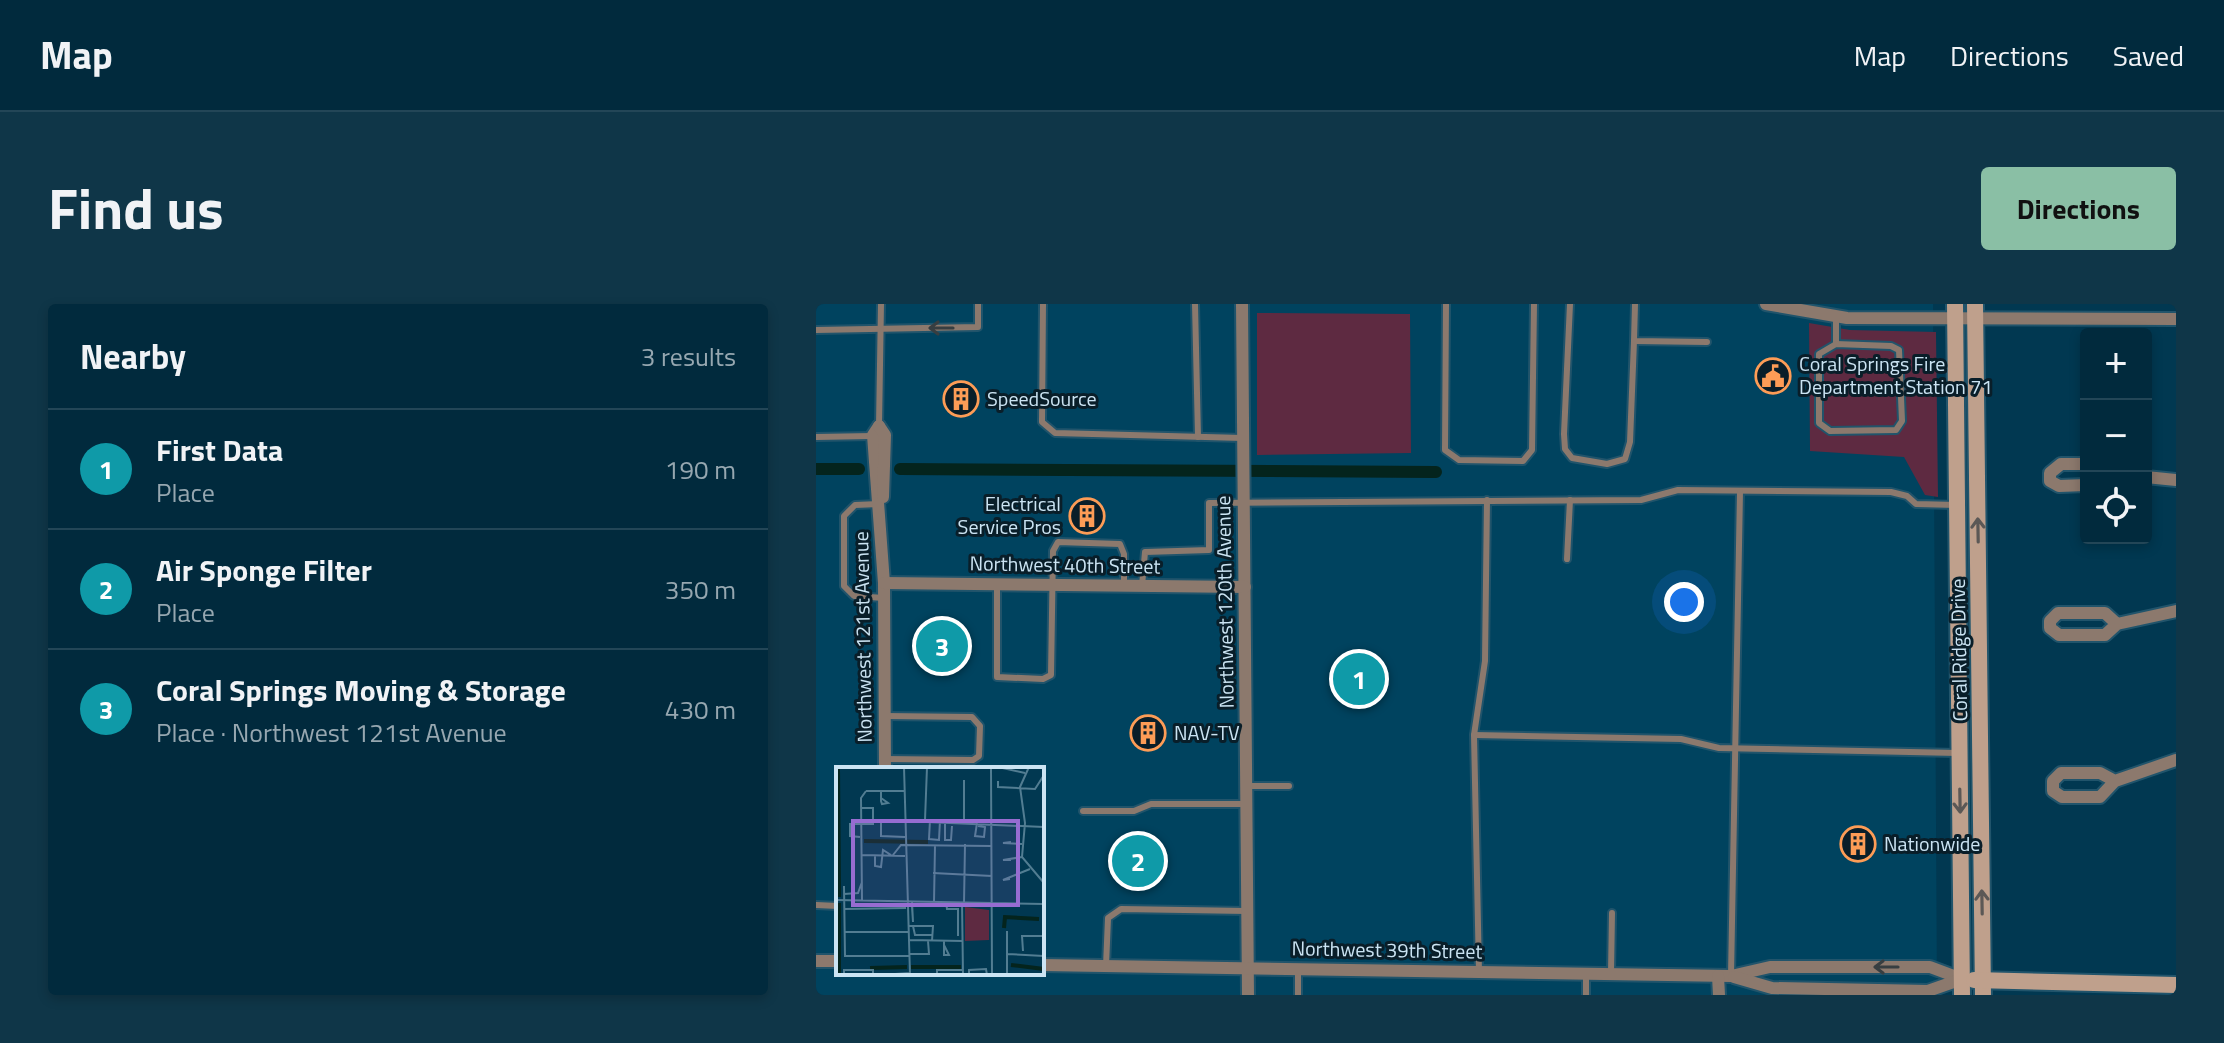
<!DOCTYPE html>
<meta charset="utf-8">
<style>
:root{--surface:#012a3d;--page:#0f3648;--text:#f1f3f6;--muted:#96a7b0;--line:#234657;--accent:#8abfa5}
body{margin:0;font-family:"Titillium Web",sans-serif;background:var(--page);color:var(--text)}
.controls{position:absolute;right:24px;top:24px;display:grid;overflow:hidden;border-radius:8px;box-shadow:0 4px 12px #0003}
.controls button{width:72px;height:72px;display:grid;place-items:center;padding:0;border:0;border-bottom:2px solid var(--line);background:var(--surface);color:var(--text);font:40px sans-serif}
.you{position:absolute;left:868px;top:298px;width:28px;height:28px;margin:-20px;border:6px solid #fff;border-radius:50%;background:#1a73e8;box-shadow:0 0 0 12px #1a73e833}
.badge{display:grid;place-items:center;width:52px;height:52px;border-radius:50%;background:var(--accent);color:#fff;font-size:26px;font-weight:700}
.pin{position:absolute;translate:-50% -50%;border:4px solid #fff;box-shadow:0 2px 8px #0006}
.list{margin:0;padding:0;list-style:none}
h2{display:flex;justify-content:space-between;align-items:center;height:104px;margin:0;padding:0 32px;font-size:34px}
h2 small{font-size:26px;font-weight:400;color:var(--muted)}
.list li{display:grid;grid-template-columns:52px 1fr auto;gap:24px;align-items:center;box-sizing:border-box;height:120px;padding:0 32px;border-top:2px solid var(--line)}
.list b{display:block;font-size:30px;white-space:nowrap}
.list p{margin:0;font-size:26px;white-space:nowrap;color:var(--muted)}
.list em{font-size:26px;font-style:normal;color:var(--muted)}
.icon{flex:none;width:44px;height:44px;fill:none;stroke:currentColor;stroke-width:2;stroke-linecap:round;stroke-linejoin:round}
.map{position:relative;flex:none;width:1360px;height:691px;overflow:hidden;border-radius:8px}
header{display:flex;align-items:center;gap:48px;box-sizing:border-box;height:112px;padding:0 40px;background:var(--surface);border-bottom:2px solid var(--line)}
header strong{font-size:38px}
nav{display:flex;gap:44px;margin-inline-start:auto;font-size:28px}
.intro{display:flex;align-items:center;justify-content:space-between;box-sizing:border-box;height:192px;padding:0 48px}
h1{margin:0;font-size:56px}
.button{padding:20px 36px;border-radius:8px;background:var(--accent);color:#111;font-size:28px;font-weight:700}
main{display:flex;gap:48px;padding:0 48px}
aside{flex:1;background:var(--surface);border-radius:8px;box-shadow:0 4px 12px #0003}
.map>svg:first-child{display:block}
</style>
<header>
<strong>Map</strong>
<nav><a>Map</a><a>Directions</a><a>Saved</a></nav>
</header>
<div class="intro"><h1>Find us</h1><a class="button">Directions</a></div>
<main>
<aside>
<h2>Nearby<small>3 results</small></h2>
<ul class="list">
<li><span class="badge" style="background:#0f9aa8">1</span><div><b>First Data</b><p>Place</p></div><em>190 m</em></li>
<li><span class="badge" style="background:#0f9aa8">2</span><div><b>Air Sponge Filter</b><p>Place</p></div><em>350 m</em></li>
<li><span class="badge" style="background:#0f9aa8">3</span><div><b>Coral Springs Moving &amp; Storage</b><p>Place · Northwest 121st Avenue</p></div><em>430 m</em></li>
</ul>
</aside>
<div class="map">
<svg width="1360" height="691" viewBox="0 0 1360 691">
<rect width="100%" height="100%" fill="#013851"/>
<path fill="#00435f" fill-rule="evenodd" d="M0,0H1117L1121,691H0ZM22,465H226V669H22Z"/>
<g fill="#5e2a41">
<polygon points="441,9 594,10 595,149 441,151"/>
<polygon points="993,19 1034,26 1120,28 1122,193 1109,191 1088,153 994,147"/>
</g>
<g fill="none" stroke-linecap="round" stroke-linejoin="round">
<g stroke="#04241d" stroke-width="12">
<polyline points="0,165 43,165"/>
<polyline points="84,165 620,168"/>
</g>
<defs>
<g id="lane">
<polyline points="227,0 226,118 239,129 427,134"/>
<polyline points="379,0 382,133"/>
<polyline points="630,0 629,146 643,156 707,157 716,146 718,0"/>
<polyline points="754,0 748,130 749,145 756,154 791,160 809,155 814,138 818,37"/>
<polyline points="819,0 818,37 891,38"/>
<polyline points="1020,12 1020,40"/>
<polyline points="0,26 162,23 162,0"/>
<polygon points="1020,40 1075,42 1083,46 1086,117 1080,126 1014,127 1003,119 1003,50"/>
<polyline points="63,122 65,0"/>
<polyline points="0,133 56,132"/>
<polyline points="63,200 39,201 28,212 28,282 38,292 68,294"/>
<polyline points="751,255 754,196"/>
<polyline points="181,280 181,373 227,375 235,371 237,247 242,238 304,240 308,250 308,282"/>
<polyline points="326,282 329,248 393,246 393,199 825,196 862,186 1075,188 1091,192 1100,200 1141,201"/>
<polyline points="69,412 156,413 164,422 163,452 157,456 69,455"/>
<polyline points="658,431 865,435 903,444 1142,449"/>
<polyline points="431,482 473,482"/>
<polyline points="267,507 318,507 335,500 431,500"/>
<polyline points="0,601 22,602"/>
<polyline points="290,662 292,614 305,605 431,607"/>
<polyline points="482,665 482,691"/>
<polyline points="663,668 658,431 669,357 671,196"/>
<polyline points="795,669 796,609"/>
<polyline points="770,670 770,691"/>
<polyline points="915,672 924,188"/>
</g>
<g id="street">
<polyline points="426,0 432,691"/>
<polyline points="950,0 1031,14 1360,15"/>
<polyline points="63,122 57,131 68,279 69,465"/>
<polyline points="63,122 69,131 67,193"/>
<polyline points="1270,160 1245,160 1234,169 1234,177 1243,182 1270,181"/>
<polyline points="1330,173 1360,176"/>
<polyline points="68,279 429,283"/>
<polyline points="1301,320 1289,309 1242,309 1234,317 1234,324 1243,331 1289,331 1301,320 1360,307"/>
<polyline points="1299,477 1284,469 1245,469 1237,477 1237,487 1246,493 1284,493 1299,477 1360,456"/>
<polyline points="0,657 22,657"/>
<polyline points="226,661 915,672 954,663 1114,663 1146,675"/>
<polyline points="902,672 903,691"/>
<polyline points="918,673 956,684 1112,687 1146,675"/>
</g>
<g id="secondary">
<polyline points="1139,0 1146,691"/>
<polyline points="1159,0 1167,691"/>
<polyline points="1158,676 1360,681"/>
</g>
</defs>
<use href="#lane" stroke="#21546b" stroke-width="10"/>
<use href="#street" stroke="#21546b" stroke-width="16"/>
<use href="#secondary" stroke="#21546b" stroke-width="20"/>
<use href="#lane" stroke="#8c796d" stroke-width="6"/>
<use href="#street" stroke="#8c796d" stroke-width="12"/>
<use href="#secondary" stroke="#bfa08c" stroke-width="16"/>
</g>
<defs><path id="oneway-shaft" d="M-6 0H5M1.5-3L5.5 0L1.5 3" fill="none" stroke-width="1.6" stroke-linecap="round" stroke-linejoin="round" transform="scale(2)"/></defs>
<g stroke="#373e41">
<use href="#oneway-shaft" transform="translate(125 24) rotate(180)"/>
<use href="#oneway-shaft" transform="translate(1070 663) rotate(-180)"/>
</g>
<g stroke="#5b5856">
<use href="#oneway-shaft" transform="translate(1162 226) rotate(-91)"/>
<use href="#oneway-shaft" transform="translate(1144 497) rotate(89)"/>
<use href="#oneway-shaft" transform="translate(1166 598) rotate(-91)"/>
</g>
<defs>
<symbol id="civic-ring" viewBox="-11 -11 22 22"><circle r="9.5" fill="#091e29" stroke="#fd9c56" stroke-width="1.5"/><path d="M-.6-6.5H3V-4.5H.6V-3L4-1V1h2V6H-6V1h2V-1L-.6-3ZM-1.2 2.5V6h2.4V2.5Z" fill="#fd9c56"/></symbol>
<symbol id="building-ring" viewBox="-11 -11 22 22"><circle r="9.5" fill="#091e29" stroke="#fd9c56" stroke-width="1.5"/><path d="M-4-6H4V6H1V3H-1V6H-4ZM-2.5-4.3h1.7v1.8h-1.7ZM.8-4.3h1.7v1.8H.8ZM-2.5-1h1.7V.8h-1.7ZM.8-1h1.7V.8H.8Z" fill="#fd9c56"/></symbol>
</defs>
<g fill-rule="evenodd">
<use href="#civic-ring" x="937" y="52" width="40" height="40"/>
<use href="#building-ring" x="125" y="75" width="40" height="40"/>
<use href="#building-ring" x="251" y="192" width="40" height="40"/>
<use href="#building-ring" x="312" y="409" width="40" height="40"/>
<use href="#building-ring" x="1022" y="520" width="40" height="40"/>
</g>
<g text-anchor="middle" stroke-width="6" stroke-linejoin="round" paint-order="stroke">
<g font-size="20" fill="#cbe4f3" stroke="#091e29" text-anchor="start">
<text x="983" y="67">Coral Springs Fire<tspan x="983" dy="23">Department Station 71</tspan></text>
<text x="171" y="102">SpeedSource</text>
<text x="245" y="207" text-anchor="end">Electrical<tspan x="245" dy="23">Service Pros</tspan></text>
<text x="358" y="436">NAV-TV</text>
<text x="1068" y="547">Nationwide</text>
</g>
<g font-size="20" fill="#cbe4f3" stroke="#091e29">
<text transform="translate(249 261) rotate(1)" y="7">Northwest 40th Street</text>
<text transform="translate(409 298) rotate(-91)" y="7">Northwest 120th Avenue</text>
<text transform="translate(47 333) rotate(-91)" y="7">Northwest 121st Avenue</text>
<text transform="translate(1143 346) rotate(-91)" y="7">Coral Ridge Drive</text>
<text transform="translate(571 646) rotate(1)" y="7">Northwest 39th Street</text>
</g>
</g>
<g transform="translate(20 463)">
<rect width="208" height="208" fill="#013851"/>
<path d="M129,140L153,143V173L129,174Z" fill="#5e2a41"/>
<path fill="none" stroke="#04241d" stroke-width="4" d="M2,0L3,130M28,74L92,75M3,136V208M168,161L169,150L203,152M175,198L208,202M75,200H125M34,201L71,200"/>
<path fill="none" stroke="#527d92" stroke-width="2" d="M68,0L74,208M155,0L156,208M162,0L189,6M193,0L184,20L189,56L186,90L208,116M128,13V54M162,14V20L199,22L208,8M30,24H69M45,24V34L46,37L52,36L45,31M89,53L91,0M94,53L93,72L103,73L104,53M109,53V73H115L116,59M141,56L139,69L148,70L149,60L142,59M24,70L14,69V57H37V41H25M69,70L45,69V53L208,60M175,75L167,76L186,77M26,88L69,89M39,88V99L45,100L47,83L55,88M57,88L65,78L155,79M175,93H167L186,90M97,106L156,109M174,112L167,113L194,102M8,119L9,189H74M8,127L22,126L26,115M0,133L208,137M26,134L25,31L30,24M76,135L77,155L76,140M98,135L99,78M110,135L111,142H122V169M126,135L127,208M128,136L129,77M8,142L70,141M72,159H97L96,174M77,159L79,168H96M8,165H73M73,173L127,174M108,174V188H113L108,178M187,184L186,169H208M74,187H93L92,174M171,187L208,189M8,208V203H37V208M44,208L74,206M101,208V203H127M133,208V203L150,202L151,208M171,208V164"/>
<path fill="#976cd1" fill-opacity="0.15" stroke="#976cd1" stroke-width="4" d="M17,54H182V138H17Z"/>
<rect width="208" height="208" fill="none" stroke="#cbe4f3" stroke-width="4"/>
</g>
</svg>
<div class="controls">
<button>+</button>
<button>−</button>
<button><svg class="icon" aria-label="locate" viewBox="0 0 24 24"><circle cx="12" cy="12" r="6"/><path d="M12 2v4M12 18v4M2 12h4M18 12h4"/></svg></button>
</div>
<div class="you"></div>
<div class="pin badge" style="left:543px;top:375px;background:#0f9aa8">1</div>
<div class="pin badge" style="left:322px;top:557px;background:#0f9aa8">2</div>
<div class="pin badge" style="left:126px;top:342px;background:#0f9aa8">3</div>
</div>
</main>
